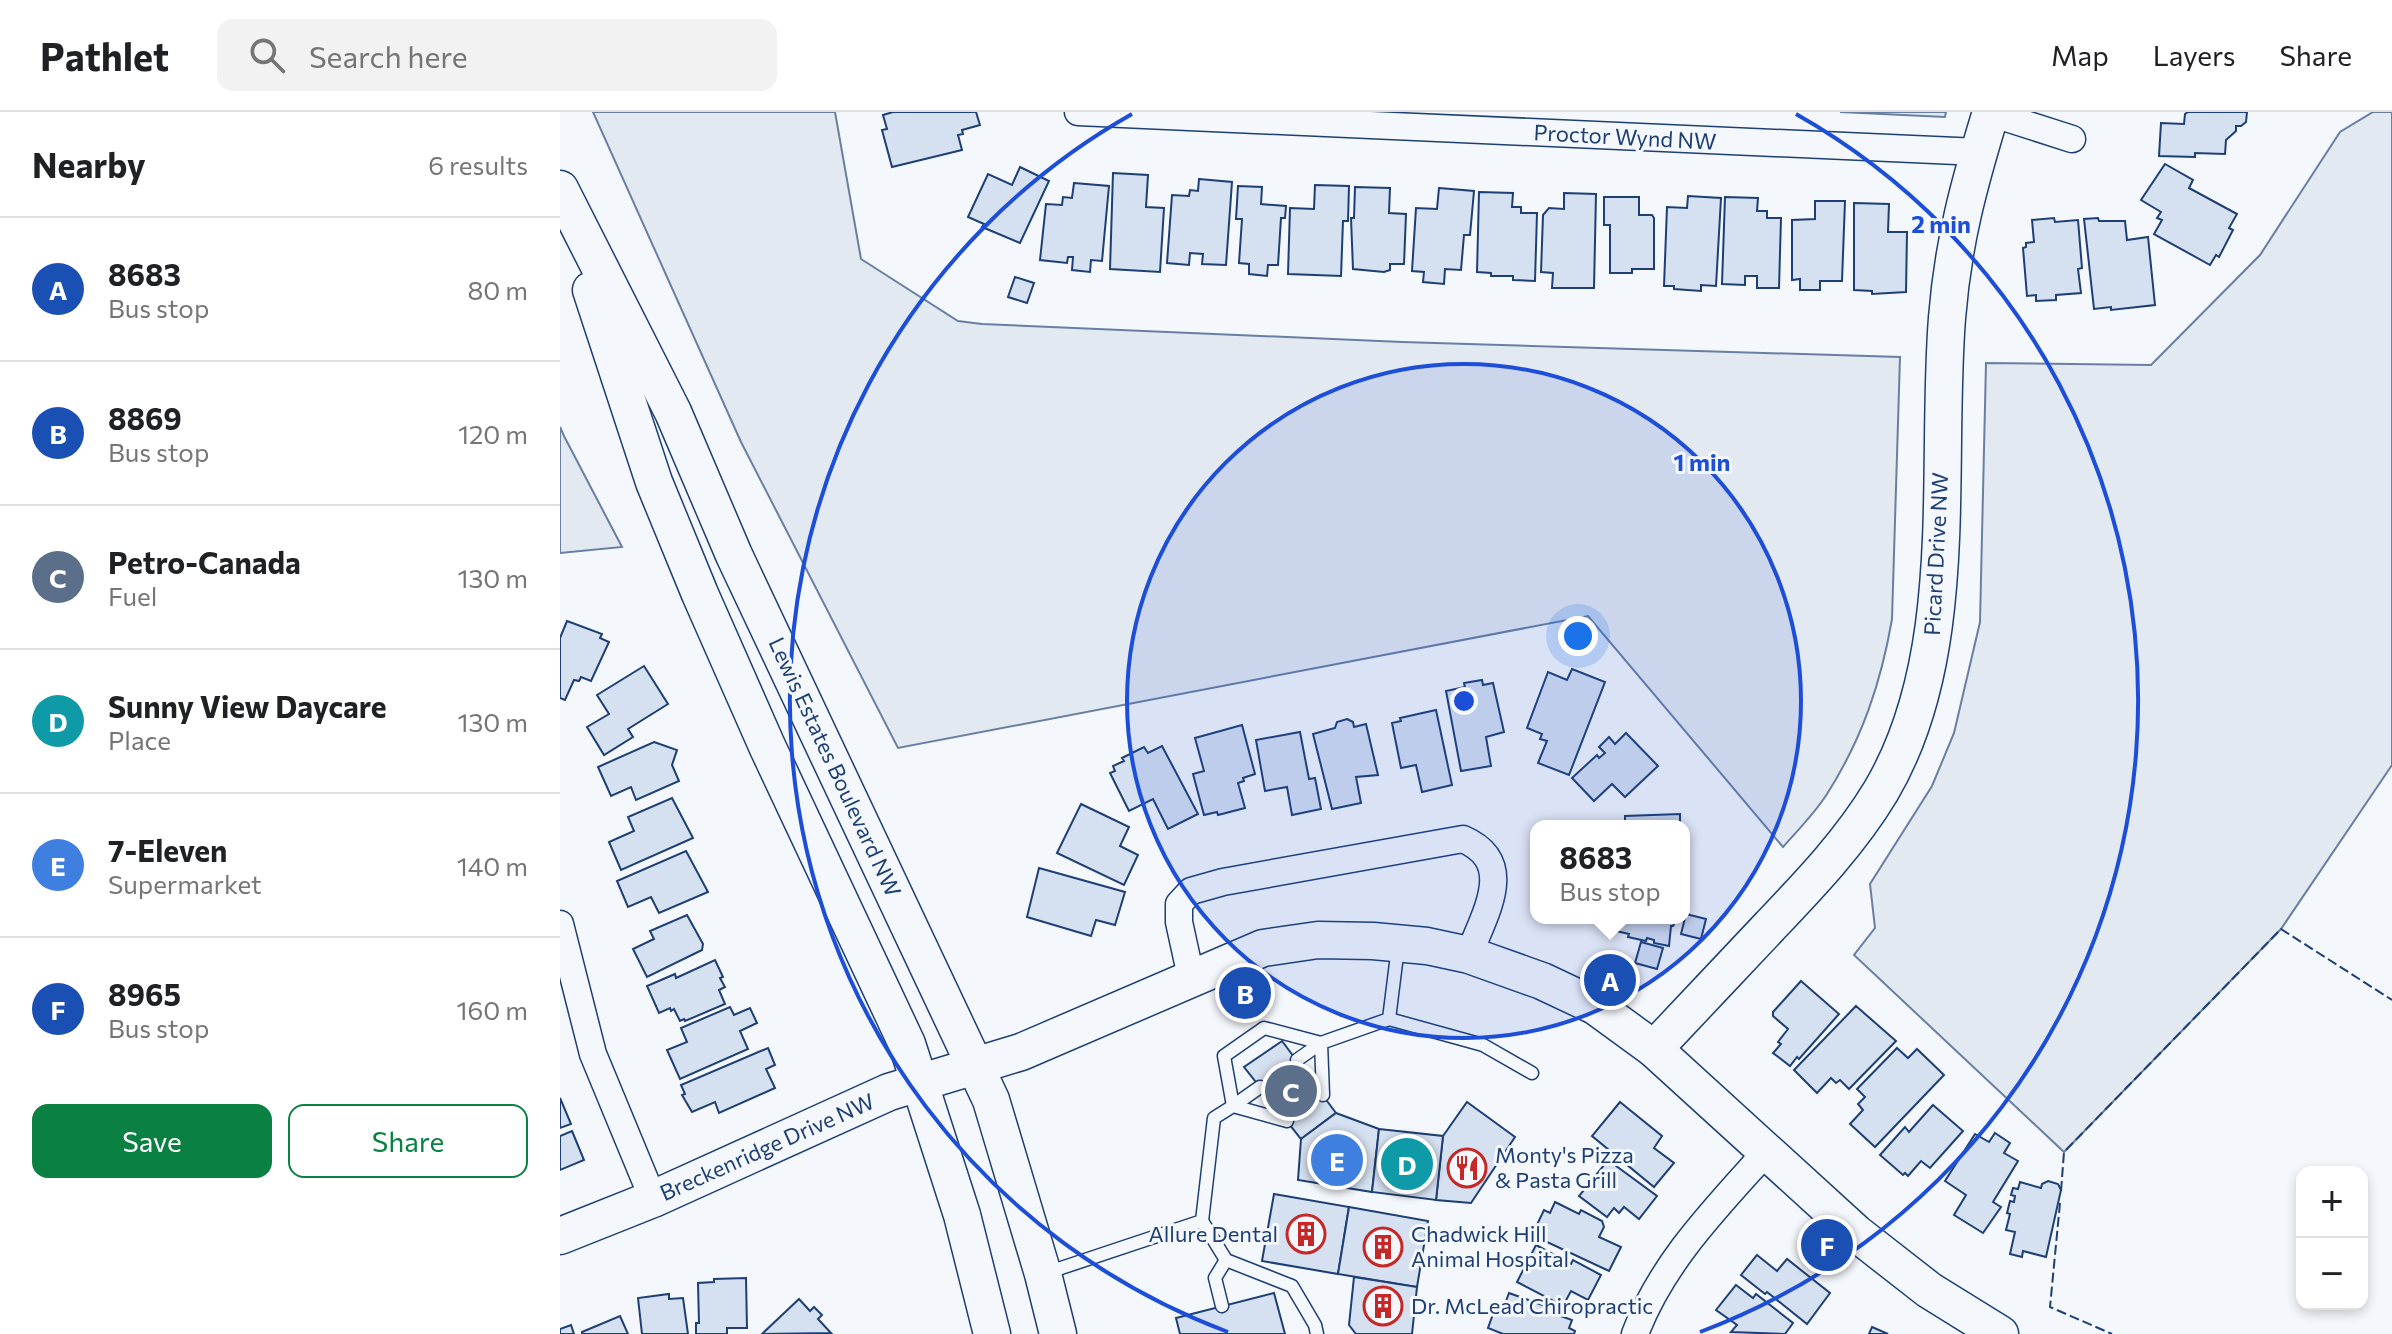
<!DOCTYPE html>
<meta charset="utf-8">
<style>
:root{--surface:#fff;--page:#f2f2f2;--text:#202124;--muted:#757577;--line:#e0e0e0;--accent:#0b8043}
body{margin:0;font-family:Commissioner,sans-serif;background:var(--page);color:var(--text)}
.controls{position:absolute;right:24px;bottom:24px;display:grid;overflow:hidden;border-radius:16px;box-shadow:0 4px 12px #0003}
.controls button{width:72px;height:72px;display:grid;place-items:center;padding:0;border:0;border-bottom:2px solid var(--line);background:var(--surface);color:var(--text);font:40px sans-serif}
.you{position:absolute;left:1018px;top:524px;width:28px;height:28px;margin:-20px;border:6px solid #fff;border-radius:50%;background:#1a73e8;box-shadow:0 0 0 12px #1a73e833}
.badge{display:grid;place-items:center;width:52px;height:52px;border-radius:50%;background:var(--accent);color:#fff;font-size:26px;font-weight:700}
.pin{position:absolute;translate:-50% -50%;border:4px solid #fff;box-shadow:0 2px 8px #0006}
.popup{position:absolute;left:970px;top:708px;width:160px;height:104px;box-sizing:border-box;display:grid;place-content:center;border-radius:16px;background:var(--surface);filter:drop-shadow(0 2px 6px #0005);font-size:26px;white-space:nowrap;color:var(--muted)}
.popup b{font-size:30px;color:var(--text)}
.popup::after{content:'';position:absolute;left:50%;top:100%;margin-left:-16px;border:16px solid transparent;border-top-color:var(--surface)}
.list{margin:0;padding:0;list-style:none}
h2{display:flex;justify-content:space-between;align-items:center;height:104px;margin:0;padding:0 32px;font-size:34px}
h2 small{font-size:26px;font-weight:400;color:var(--muted)}
.list li{display:grid;grid-template-columns:52px 1fr auto;gap:24px;align-items:center;box-sizing:border-box;height:144px;padding:0 32px;border-top:2px solid var(--line)}
.list b{display:block;font-size:30px;white-space:nowrap}
.list p{margin:0;font-size:26px;white-space:nowrap;color:var(--muted)}
.list em{font-size:26px;font-style:normal;color:var(--muted)}
.actions{display:flex;gap:16px;padding:24px 32px}
.actions a{flex:1;padding:18px 0;border:2px solid var(--accent);border-radius:16px;text-align:center;font-size:28px;color:var(--accent)}
.actions .main{background:var(--accent);color:#fff}
.icon{flex:none;width:44px;height:44px;fill:none;stroke:currentColor;stroke-width:2;stroke-linecap:round;stroke-linejoin:round}
.map{position:relative;flex:none;width:1832px;height:1222px;overflow:hidden}
header{display:flex;align-items:center;gap:48px;box-sizing:border-box;height:112px;padding:0 40px;background:var(--surface);border-bottom:2px solid var(--line)}
header strong{font-size:38px}
nav{display:flex;gap:44px;margin-inline-start:auto;font-size:28px}
.search{width:560px;height:72px;background:var(--page);display:flex;align-items:center;gap:20px;box-sizing:border-box;padding:0 28px;border-radius:16px;color:var(--muted);font-size:30px}
main{display:flex}
aside{flex:1;background:var(--surface)}
.map>svg:first-child{display:block}
</style>
<header>
<strong>Pathlet</strong>
<div class="search"><svg class="icon" aria-label="search" viewBox="0 0 24 24"><circle cx="10" cy="10" r="6"/><path d="M15 15l6 6"/></svg>Search here</div>
<nav><a>Map</a><a>Layers</a><a>Share</a></nav>
</header>
<main>
<aside>
<h2>Nearby<small>6 results</small></h2>
<ul class="list">
<li><span class="badge" style="background:#1a4fb4">A</span><div><b>8683</b><p>Bus stop</p></div><em>80 m</em></li>
<li><span class="badge" style="background:#1a4fb4">B</span><div><b>8869</b><p>Bus stop</p></div><em>120 m</em></li>
<li><span class="badge" style="background:#5c6f8a">C</span><div><b>Petro-Canada</b><p>Fuel</p></div><em>130 m</em></li>
<li><span class="badge" style="background:#0f9aa8">D</span><div><b>Sunny View Daycare</b><p>Place</p></div><em>130 m</em></li>
<li><span class="badge" style="background:#3f7fe0">E</span><div><b>7-Eleven</b><p>Supermarket</p></div><em>140 m</em></li>
<li><span class="badge" style="background:#1a4fb4">F</span><div><b>8965</b><p>Bus stop</p></div><em>160 m</em></li>
</ul>
<div class="actions"><a class="main">Save</a><a>Share</a></div>
</aside>
<div class="map">
<svg width="1832" height="1222" viewBox="0 0 1832 1222">
<rect width="100%" height="100%" fill="#f4f7fb"/>
<g fill="#e3e9f0" stroke="#687fa3" stroke-width="2">
<path d="M33,0H275L301,147L398,209L422,212L842,230L1340,245L1332,507C1321,571 1302,627 1267,682C1255,701 1238,718 1223,735L1028,504L338,636L181,330Z"/>
<polygon points="1280,0 1386,0 1385,5"/>
<polygon points="1813,0 1832,0 1832,653 1721,817 1504,1040 1294,843 1315,816 1310,772 1372,674 1394,621 1420,510 1426,251 1591,253 1700,143 1780,20"/>
<polygon points="0,315 4,324 62,435 0,441"/>
</g>
<g fill="#d5e0f0" stroke="#1d3f73" stroke-width="2">
<polygon points="333,0 416,0 420,13 402,18 403,22 398,23 402,38 332,55 322,18 327,17 323,3"/>
<polygon points="1628,0 1687,0 1686,10 1681,14 1676,14 1676,19 1666,28 1665,42 1635,41 1635,45 1599,44 1601,11 1624,12 1625,2"/>
<polygon points="1605,52 1633,68 1629,76 1677,102 1669,116 1673,118 1659,145 1656,143 1650,153 1594,122 1602,108 1597,106 1601,100 1581,88"/>
<polygon points="460,55 489,69 460,131 422,115 424,112 408,105 428,62 452,73"/>
<polygon points="553,61 588,63 586,95 604,96 600,160 550,157"/>
<polygon points="639,67 672,70 666,153 642,152 643,142 630,141 629,153 607,151 612,83 629,84 630,78 638,79"/>
<polygon points="514,71 549,74 542,149 531,148 530,160 512,158 513,145 508,145 507,151 480,148 486,92 502,93 503,85 512,86"/>
<polygon points="755,73 789,74 788,109 783,109 781,164 728,162 730,96 754,97"/>
<polygon points="678,74 702,75 701,92 726,94 725,106 721,106 718,153 708,153 707,164 689,162 689,152 679,151 682,107 676,107"/>
<polygon points="795,75 830,76 829,101 846,102 844,152 830,152 830,158 824,160 793,157 791,106 794,106"/>
<polygon points="879,76 914,79 910,123 904,123 901,158 885,157 884,172 863,170 864,160 852,159 856,96 877,97"/>
<polygon points="919,80 953,81 952,95 961,95 961,101 977,101 975,169 953,168 953,164 931,164 931,161 917,160"/>
<polygon points="1004,81 1036,82 1034,176 992,176 993,161 981,160 983,103 989,96 1004,97"/>
<polygon points="1128,84 1161,86 1156,174 1141,173 1141,179 1114,177 1114,174 1104,174 1107,95 1127,96"/>
<polygon points="1044,85 1079,85 1079,103 1092,103 1094,106 1094,157 1072,157 1072,161 1050,161 1050,113 1044,113"/>
<polygon points="1165,85 1198,86 1197,99 1207,99 1207,106 1221,106 1219,176 1197,176 1197,164 1185,164 1185,173 1162,172"/>
<polygon points="1255,89 1285,89 1282,169 1260,169 1260,178 1240,178 1240,167 1232,168 1232,108 1255,107"/>
<polygon points="1294,91 1329,92 1328,120 1347,120 1346,180 1312,182 1312,179 1294,178"/>
<polygon points="1494,106 1495,110 1518,108 1522,156 1518,157 1521,181 1496,183 1496,188 1476,189 1476,183 1467,184 1463,136 1466,135 1466,131 1474,130 1472,108"/>
<polygon points="1538,106 1539,109 1565,109 1567,128 1588,125 1595,193 1551,198 1551,195 1534,197 1524,107"/>
<polygon points="455,165 474,171 467,191 448,185"/>
<polygon points="7,509 42,522 40,526 49,530 31,569 21,565 19,569 14,568 5,588 0,586 0,526"/>
<polygon points="84,554 108,592 68,617 73,625 44,643 27,615 49,602 37,583"/>
<polygon points="1012,557 1045,570 1009,663 978,651 987,629 980,627 982,622 967,616 988,560 1007,568"/>
<polygon points="922,568 923,573 933,571 944,620 926,625 931,654 901,659 886,579 905,575 904,571"/>
<polygon points="876,598 892,673 862,680 856,653 841,656 832,611 841,609 840,606"/>
<polygon points="787,607 793,610 794,615 806,612 818,663 796,665 801,691 772,697 753,622 775,616 777,610"/>
<polygon points="682,613 695,662 683,666 684,669 678,671 685,696 658,703 657,700 644,703 633,662 644,659 635,626"/>
<polygon points="740,620 749,667 755,666 761,697 732,703 727,675 705,679 696,628"/>
<polygon points="1066,621 1098,654 1065,685 1052,672 1034,689 1012,666 1037,643 1039,646 1045,641 1039,635 1049,625 1055,632"/>
<polygon points="94,630 117,638 112,653 119,669 76,688 71,675 51,684 38,655"/>
<polygon points="602,634 638,702 608,717 593,687 569,699 550,661 555,659 553,654 564,649 562,646 584,635 588,641"/>
<polygon points="112,686 133,726 61,758 49,730 74,719 68,705"/>
<polygon points="521,692 569,715 560,734 578,743 564,773 497,741"/>
<polygon points="1120,702 1120,714 1065,714 1065,704"/>
<polygon points="126,739 148,780 99,801 91,785 68,795 57,769"/>
<polygon points="479,756 565,780 555,813 536,808 531,824 467,805"/>
<polygon points="1126,802 1146,807 1141,827 1121,822"/>
<polygon points="127,803 143,832 142,838 87,865 73,837 94,827 90,819"/>
<polygon points="1058,806 1117,806 1113,814 1111,814 1109,834 1094,831 1094,828 1087,826 1086,829 1068,825 1069,822 1056,819"/>
<polygon points="1081,830 1103,836 1097,857 1075,851"/>
<polygon points="155,848 163,865 160,866 165,875 159,878 165,892 125,909 124,907 120,909 114,897 111,899 110,896 99,901 87,874 115,862 116,866"/>
<polygon points="1241,869 1279,902 1239,947 1237,945 1230,954 1213,941 1221,932 1218,930 1228,917 1213,904 1213,900"/>
<polygon points="1296,894 1336,929 1289,977 1280,968 1276,971 1271,966 1257,981 1234,958"/>
<polygon points="170,895 174,903 190,896 197,911 180,919 188,937 120,967 107,938 127,930 121,916"/>
<polygon points="722,929 776,1001 741,1027 684,955"/>
<polygon points="208,936 215,953 206,957 215,976 159,1001 155,990 132,1000 122,983 125,982 121,973"/>
<polygon points="1337,936 1348,946 1357,937 1384,963 1315,1035 1290,1012 1303,998 1298,992 1305,985 1297,977"/>
<polygon points="0,986 11,1012 0,1016"/>
<polygon points="907,990 955,1025 911,1091 876,1088 883,1024"/>
<polygon points="1060,990 1102,1024 1094,1036 1114,1051 1094,1075 1032,1024"/>
<polygon points="1373,993 1403,1019 1370,1056 1361,1049 1348,1064 1345,1061 1343,1063 1320,1043 1345,1015 1349,1020"/>
<polygon points="776,1001 819,1017 812,1080 738,1068 741,1027"/>
<polygon points="819,1017 883,1024 876,1088 812,1080"/>
<polygon points="12,1019 24,1048 0,1058 0,1024"/>
<polygon points="1435,1021 1450,1031 1444,1041 1458,1049 1433,1090 1441,1095 1423,1121 1394,1103 1406,1083 1385,1069 1415,1022 1429,1030"/>
<polygon points="1048,1048 1097,1084 1079,1107 1064,1095 1059,1101 1054,1096 1047,1105 1019,1084"/>
<polygon points="1488,1069 1498,1072 1501,1078 1486,1145 1463,1139 1462,1145 1450,1142 1455,1120 1446,1118 1450,1102 1447,1101 1450,1089 1454,1090 1455,1084 1451,1083 1453,1076 1458,1077 1460,1070 1481,1076 1482,1072"/>
<polygon points="714,1082 789,1095 778,1162 702,1149"/>
<polygon points="995,1090 1019,1102 1021,1098 1042,1109 1044,1115 1039,1125 1061,1135 1049,1159 972,1123 984,1098 990,1101"/>
<polygon points="789,1095 868,1109 857,1175 778,1162"/>
<polygon points="976,1133 1011,1152 1013,1148 1041,1163 1028,1188 1011,1179 1003,1194 957,1170"/>
<polygon points="1197,1143 1217,1159 1227,1147 1270,1181 1247,1212 1207,1180 1205,1182 1181,1163"/>
<polygon points="794,1165 857,1175 852,1222 796,1222 789,1213"/>
<polygon points="186,1166 187,1216 167,1216 167,1222 136,1222 136,1211 139,1211 138,1171 154,1170 154,1167"/>
<polygon points="1176,1173 1193,1186 1196,1182 1233,1211 1225,1222 1171,1220 1177,1213 1156,1198"/>
<polygon points="714,1181 725,1222 620,1222 616,1206"/>
<polygon points="949,1181 999,1199 998,1203 1012,1208 1009,1216 1015,1219 1014,1222 943,1222 928,1216 936,1194 943,1197"/>
<polygon points="109,1182 109,1187 123,1186 128,1222 82,1222 78,1186"/>
<polygon points="239,1187 250,1199 254,1195 262,1203 258,1207 271,1221 202,1222"/>
<polygon points="60,1204 68,1222 22,1222 22,1220"/>
<polygon points="11,1213 14,1222 0,1222 0,1217"/>
<polygon points="1312,1215 1328,1222 1309,1222"/>
</g>
<g fill="none" stroke-linecap="round" stroke-linejoin="round">
<defs>
<g id="lane">
<polyline points="829,907 923,933 972,961"/>
<polyline points="737,948 761,931"/>
<polyline points="700,975 673,994 664,944 704,916 761,931"/>
<polyline points="763,983 761,931 829,907 838,835"/>
<polyline points="642,1109 666,1148 732,1174 755,1213 757,1222"/>
<polyline points="486,1161 642,1109 654,1006 673,994 727,1009"/>
<polyline points="662,1194 655,1166 666,1148"/>
</g>
<g id="street">
<polyline points="518,0 1419,40"/>
<polyline points="1431,1 1512,27"/>
<polyline points="0,812 33,942 93,1087"/>
<path d="M631,865L619,810V792L631,779L663,770L903,727C958,751 924,802 909,843"/>
<path d="M1075,1222C1102,1150 1157,1095 1207,1039"/>
</g>
<g id="secondary">
<polyline points="0,77 113,300 174,443 431,988 483,1162 498,1222"/>
<polyline points="31,178 94,370 140,482 207,634 347,932 402,1103 432,1222"/>
<path d="M1094,937C1133,896 1171,855 1210,814C1250,772 1291,729 1321,679C1402,542 1375,360 1387,206C1393,130 1409,72 1431,0"/>
<polyline points="0,1124 93,1087 329,980 461,940 703,836 758,828 813,829 867,834 909,843 982,869 1035,894 1094,937 1296,1121 1369,1178 1440,1222"/>
</g>
</defs>
<use href="#lane" stroke="#1d3f73" stroke-width="15"/>
<use href="#street" stroke="#1d3f73" stroke-width="29"/>
<use href="#secondary" stroke="#1d3f73" stroke-width="39"/>
<use href="#lane" stroke="#f4f7fb" stroke-width="12"/>
<use href="#street" stroke="#f4f7fb" stroke-width="26"/>
<use href="#secondary" stroke="#f4f7fb" stroke-width="36"/>
<g stroke="#1d3f73" stroke-width="2" stroke-dasharray="10 4" stroke-linecap="butt">
<polyline points="1501,1079 1504,1040 1721,817 1832,888"/>
<polyline points="1500,1091 1490,1195 1552,1222"/>
</g>
</g>
<circle cx="904" cy="589" r="337" fill="#1d4ed8" fill-opacity=".12"/>
<g fill="none" stroke="#1d4ed8" stroke-width="4">
<circle cx="904" cy="589" r="337"/>
<path d="M668 1220A674 674 0 0 1 572 2M1236 2A674 674 0 0 1 1140 1220"/>
</g>
<defs>
<symbol id="restaurant-ring" viewBox="-11 -11 22 22"><circle r="9.5" fill="#f4f7fb" stroke="#c62828" stroke-width="1.5"/><path d="M-5-6h1v4h1v-4h1v4h1v-4h1v5L-1.5 .5V6h-2V.5L-5-1ZM5-6V6H3V1.5H1.5Q1.5-4 5-6Z" fill="#c62828"/></symbol>
<symbol id="building-ring" viewBox="-11 -11 22 22"><circle r="9.5" fill="#f4f7fb" stroke="#c62828" stroke-width="1.5"/><path d="M-4-6H4V6H1V3H-1V6H-4ZM-2.5-4.3h1.7v1.8h-1.7ZM.8-4.3h1.7v1.8H.8ZM-2.5-1h1.7V.8h-1.7ZM.8-1h1.7V.8H.8Z" fill="#c62828"/></symbol>
</defs>
<g fill-rule="evenodd">
<use href="#restaurant-ring" x="885" y="1034" width="44" height="44"/>
<use href="#building-ring" x="724" y="1100" width="44" height="44"/>
<use href="#building-ring" x="801" y="1113" width="44" height="44"/>
<use href="#building-ring" x="801" y="1172" width="44" height="44"/>
</g>
<g text-anchor="middle" stroke-width="6" stroke-linejoin="round" paint-order="stroke">
<g font-size="22" fill="#1d3f73" stroke="#f4f7fb">
<text transform="translate(1065 25) rotate(3)" y="8">Proctor Wynd NW</text>
<text transform="translate(1376 442) rotate(-87)" y="8">Picard Drive NW</text>
<text transform="translate(275 655) rotate(65)" y="8">Lewis Estates Boulevard NW</text>
<text transform="translate(207 1035) rotate(-24)" y="8">Breckenridge Drive NW</text>
</g>
<g font-size="22" fill="#1d3f73" stroke="#f4f7fb" text-anchor="start">
<text x="935" y="1051">Monty's Pizza<tspan x="935" dy="25">&amp; Pasta Grill</tspan></text>
<text x="718" y="1130" text-anchor="end">Allure Dental</text>
<text x="851" y="1130">Chadwick Hill<tspan x="851" dy="25">Animal Hospital</tspan></text>
<text x="851" y="1202">Dr. McLead Chiropractic</text>
</g>
</g>
<circle cx="904" cy="589" r="12" fill="#1d4ed8" stroke="#f4f7fb" stroke-width="4"/>
<g font-size="24" text-anchor="middle" font-weight="bold" fill="#1d4ed8" stroke="#f4f7fb" stroke-width="6" stroke-linejoin="round" paint-order="stroke">
<text x="1381" y="121">2 min</text>
<text x="1142" y="359">1 min</text>
</g>
</svg>
<div class="controls">
<button>+</button>
<button>−</button>
</div>
<div class="you"></div>
<div class="pin badge" style="left:1050px;top:868px;background:#1a4fb4">A</div>
<div class="popup"><b>8683</b>Bus stop</div>
<div class="pin badge" style="left:685px;top:881px;background:#1a4fb4">B</div>
<div class="pin badge" style="left:731px;top:979px;background:#5c6f8a">C</div>
<div class="pin badge" style="left:847px;top:1052px;background:#0f9aa8">D</div>
<div class="pin badge" style="left:777px;top:1048px;background:#3f7fe0">E</div>
<div class="pin badge" style="left:1267px;top:1133px;background:#1a4fb4">F</div>
</div>
</main>
